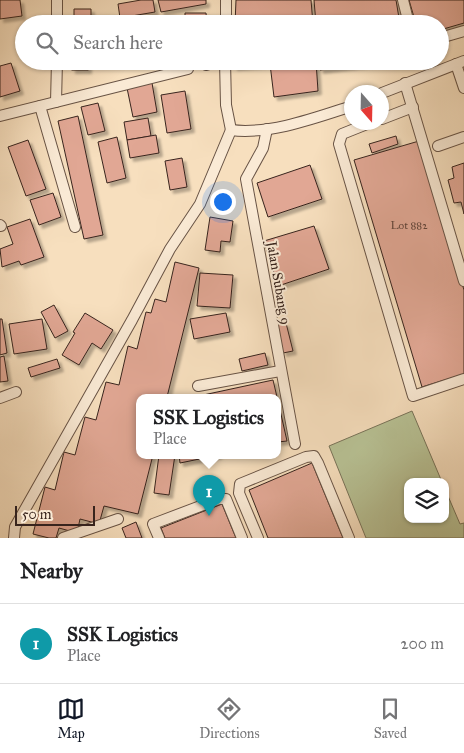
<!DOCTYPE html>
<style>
:root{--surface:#fff;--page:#f6f6f6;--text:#202124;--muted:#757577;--line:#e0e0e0;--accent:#111827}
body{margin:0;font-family:"IM FELL Great Primer",serif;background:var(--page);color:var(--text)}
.controls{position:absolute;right:15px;bottom:15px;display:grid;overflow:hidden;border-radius:10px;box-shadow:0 1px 4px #0004}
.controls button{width:45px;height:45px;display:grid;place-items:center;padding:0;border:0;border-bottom:1px solid var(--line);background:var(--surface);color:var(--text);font:25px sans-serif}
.compass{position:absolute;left:344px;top:85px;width:45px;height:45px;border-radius:50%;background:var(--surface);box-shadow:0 1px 4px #0004;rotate:160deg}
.scale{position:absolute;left:15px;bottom:12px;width:80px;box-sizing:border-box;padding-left:5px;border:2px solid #38241d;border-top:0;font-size:14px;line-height:18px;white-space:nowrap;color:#38241d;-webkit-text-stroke:4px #faead5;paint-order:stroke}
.you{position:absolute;left:222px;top:201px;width:18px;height:18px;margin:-12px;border:4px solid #fff;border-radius:50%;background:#1a73e8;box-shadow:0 0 0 8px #1a73e833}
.badge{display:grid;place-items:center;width:32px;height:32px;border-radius:50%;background:var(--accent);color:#fff;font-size:16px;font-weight:700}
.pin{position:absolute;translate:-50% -41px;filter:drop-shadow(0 1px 2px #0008)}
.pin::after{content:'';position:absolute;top:26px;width:18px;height:15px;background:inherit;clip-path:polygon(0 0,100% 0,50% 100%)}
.popup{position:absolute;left:136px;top:394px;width:145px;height:65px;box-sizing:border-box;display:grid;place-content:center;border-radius:10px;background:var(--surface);filter:drop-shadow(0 1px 4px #0005);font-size:16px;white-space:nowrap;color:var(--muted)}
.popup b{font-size:19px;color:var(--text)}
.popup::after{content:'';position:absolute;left:50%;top:100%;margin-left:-10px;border:10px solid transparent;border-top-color:var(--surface)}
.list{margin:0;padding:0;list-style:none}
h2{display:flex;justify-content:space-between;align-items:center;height:65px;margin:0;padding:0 20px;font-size:21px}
h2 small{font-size:16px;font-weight:400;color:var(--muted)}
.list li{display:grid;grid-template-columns:32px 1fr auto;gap:15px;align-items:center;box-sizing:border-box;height:80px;padding:0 20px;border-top:1px solid var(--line)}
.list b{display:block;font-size:19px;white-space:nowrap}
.list p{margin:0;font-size:16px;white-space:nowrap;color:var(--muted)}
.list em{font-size:16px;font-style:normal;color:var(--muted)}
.icon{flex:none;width:28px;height:28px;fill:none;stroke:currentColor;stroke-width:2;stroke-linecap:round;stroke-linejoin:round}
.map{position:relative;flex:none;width:464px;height:538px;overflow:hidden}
.search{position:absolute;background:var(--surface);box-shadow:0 1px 4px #0004;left:15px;right:15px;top:15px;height:55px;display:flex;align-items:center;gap:12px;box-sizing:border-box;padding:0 18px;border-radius:28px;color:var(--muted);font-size:19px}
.sheet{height:145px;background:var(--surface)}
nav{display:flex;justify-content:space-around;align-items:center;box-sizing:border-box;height:70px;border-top:1px solid var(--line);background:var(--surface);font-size:14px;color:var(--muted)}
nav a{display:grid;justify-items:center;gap:2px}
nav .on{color:var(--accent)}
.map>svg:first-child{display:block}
</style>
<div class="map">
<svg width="464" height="538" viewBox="0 0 464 538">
<defs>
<filter id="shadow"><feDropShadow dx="3.5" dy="3.5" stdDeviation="1" flood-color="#0004"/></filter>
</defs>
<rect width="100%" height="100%" fill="#f7dfbe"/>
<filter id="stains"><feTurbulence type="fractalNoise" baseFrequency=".004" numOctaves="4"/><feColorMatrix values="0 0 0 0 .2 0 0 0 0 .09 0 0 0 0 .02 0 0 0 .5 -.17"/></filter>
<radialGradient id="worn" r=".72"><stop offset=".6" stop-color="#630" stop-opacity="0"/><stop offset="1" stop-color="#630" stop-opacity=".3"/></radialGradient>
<polygon fill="#b8c295" stroke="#787359" points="412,411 442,482 408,482 408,519 445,519 445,489 460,524 464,523 464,538 366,538 329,446"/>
<g fill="#e1a794" stroke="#38241d" filter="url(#shadow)">
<polygon points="0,0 20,0 22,16 0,19"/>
<polygon points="141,0 153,0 155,12 120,18 118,4"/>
<polygon points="158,0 206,0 206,4 161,12"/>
<polygon points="236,0 311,0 313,24 235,24"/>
<polygon points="314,0 396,0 400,24 316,24"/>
<polygon points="409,0 464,0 464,23 440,30 440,24 416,24"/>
<polygon points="74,9 91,9 91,22 74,23"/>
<polygon points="185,13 206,13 207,24 185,24"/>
<rect x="72" y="61" width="16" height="9"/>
<polygon points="234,61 316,61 318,91 274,97 270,64 234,67"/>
<polygon points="319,61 394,61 320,70"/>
<polygon points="11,63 20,91 0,97 0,66"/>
<polygon points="152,83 157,112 133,117 127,88"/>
<polygon points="185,91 191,129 167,133 161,95"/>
<polygon points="98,103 105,131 88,135 81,107"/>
<polygon points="78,116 103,235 84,239 58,121"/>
<polygon points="148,118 151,136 127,140 124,122"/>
<polygon points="156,135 159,153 130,158 127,140"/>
<polygon points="396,136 398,144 372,153 369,144"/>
<polygon points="117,137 126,178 107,183 98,142"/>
<polygon points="28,140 46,189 26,196 8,147"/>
<polygon points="419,141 464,290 464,374 422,387 354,160"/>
<polygon points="182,158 187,187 170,190 165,161"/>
<polygon points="464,163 464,214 461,202 454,203 448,180 454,178 452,167"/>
<polygon points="310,165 322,199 268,217 257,183"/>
<polygon points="53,193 61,217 39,225 30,200"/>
<polygon points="210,217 233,221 230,242 221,241 220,252 205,250"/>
<polygon points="30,219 44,257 21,265 19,261 2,267 0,249 13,244 7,227"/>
<polygon points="314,226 329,269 278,286 264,241"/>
<polygon points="175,262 199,268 167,397 140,397 140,455 153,455 138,514 104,506 99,524 80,519 77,533 59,528 56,538 49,538 33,534 45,487 55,490 64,452 75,455 85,417 96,420 106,382 119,385 128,346 137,349 146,312 151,313 155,299 166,302"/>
<polygon points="200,273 233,275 230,308 197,306"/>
<polygon points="54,305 68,331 55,338 41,312"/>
<polygon points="85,313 113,330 101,349 92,343 79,365 62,355 75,333 73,332"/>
<polygon points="226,313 230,332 194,339 190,319"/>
<polygon points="0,319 2,319 7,353 0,355"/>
<polygon points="42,319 47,349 14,354 9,324"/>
<polygon points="286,323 293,351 283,353 277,324"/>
<polygon points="265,353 268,365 242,371 239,359"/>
<polygon points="4,356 8,381 0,382 0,357"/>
<polygon points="57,359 60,368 31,377 28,368"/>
<polygon points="273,380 277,397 194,397"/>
<polygon points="278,401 287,441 278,442"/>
<polygon points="159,455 175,455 169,495 154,493"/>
<polygon points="179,455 219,455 180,463"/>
<polygon points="312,463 343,538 268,538 249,490"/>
<polygon points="222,504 236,538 165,538 161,528"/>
<polygon points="136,522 142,538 126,538 122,528"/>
</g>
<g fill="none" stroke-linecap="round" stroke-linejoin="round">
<defs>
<g id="minor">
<polyline points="403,0 409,24"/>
<polyline points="57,24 57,0"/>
<polyline points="226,24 226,0"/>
<polyline points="440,38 464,31"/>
<polyline points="225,61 226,105 231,130"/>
<polyline points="456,64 464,88"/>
<polyline points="206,65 219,61"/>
<polyline points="405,83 464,281"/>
<polyline points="382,93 464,61"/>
<polyline points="56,102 57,61"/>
<polyline points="40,106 75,227"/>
<polyline points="0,116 188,69"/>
<polyline points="382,119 413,107"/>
<polyline points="372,122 342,134 339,144 413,396 464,379"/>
<polyline points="267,129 263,148 246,179 295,444"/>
<path d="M231,130C269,135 315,118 352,106"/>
<polyline points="438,146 464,137"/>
<polyline points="0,225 1,226"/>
<polyline points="198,386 280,371"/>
<polyline points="0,398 16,392"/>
<polyline points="14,538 15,527 132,320 170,249 200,204 231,130"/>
<polyline points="63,538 118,519"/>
<polyline points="159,538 153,524 219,499 226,499 242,538"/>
<polyline points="258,538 239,493 240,484 306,457 314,456 318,463 349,538"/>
</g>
</defs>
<use href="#minor" stroke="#685345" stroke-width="12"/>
<use href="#minor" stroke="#faead5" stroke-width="10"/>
</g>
<g text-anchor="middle" stroke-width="4" stroke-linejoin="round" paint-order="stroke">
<g font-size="11" fill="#62453b">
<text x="409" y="229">Lot 882</text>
</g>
<g font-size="14" fill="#38241d" stroke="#faead5">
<text transform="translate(279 283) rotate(80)" y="5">Jalan Subang 9</text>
</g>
</g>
<rect width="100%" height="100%" filter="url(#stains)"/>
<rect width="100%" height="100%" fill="url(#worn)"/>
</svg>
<div class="controls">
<button><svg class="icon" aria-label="layers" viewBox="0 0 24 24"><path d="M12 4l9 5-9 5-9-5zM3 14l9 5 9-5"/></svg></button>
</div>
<svg class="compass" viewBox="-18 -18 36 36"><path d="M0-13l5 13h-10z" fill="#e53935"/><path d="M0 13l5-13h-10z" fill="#757577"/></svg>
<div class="scale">50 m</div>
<div class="you"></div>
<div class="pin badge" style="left:209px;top:516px;background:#0f9aa8">1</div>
<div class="popup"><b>SSK Logistics</b>Place</div>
<div class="search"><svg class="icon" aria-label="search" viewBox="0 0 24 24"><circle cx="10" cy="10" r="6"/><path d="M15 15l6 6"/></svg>Search here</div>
</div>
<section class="sheet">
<h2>Nearby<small></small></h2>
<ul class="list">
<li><span class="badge" style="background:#0f9aa8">1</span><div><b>SSK Logistics</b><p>Place</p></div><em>200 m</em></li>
</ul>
</section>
<nav>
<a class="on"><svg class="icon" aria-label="map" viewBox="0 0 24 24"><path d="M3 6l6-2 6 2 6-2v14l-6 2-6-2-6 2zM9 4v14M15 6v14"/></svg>Map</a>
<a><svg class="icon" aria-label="directions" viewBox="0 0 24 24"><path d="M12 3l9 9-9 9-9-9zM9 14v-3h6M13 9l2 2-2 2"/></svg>Directions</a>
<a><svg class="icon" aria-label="saved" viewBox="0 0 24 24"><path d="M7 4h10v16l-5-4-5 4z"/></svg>Saved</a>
</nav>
